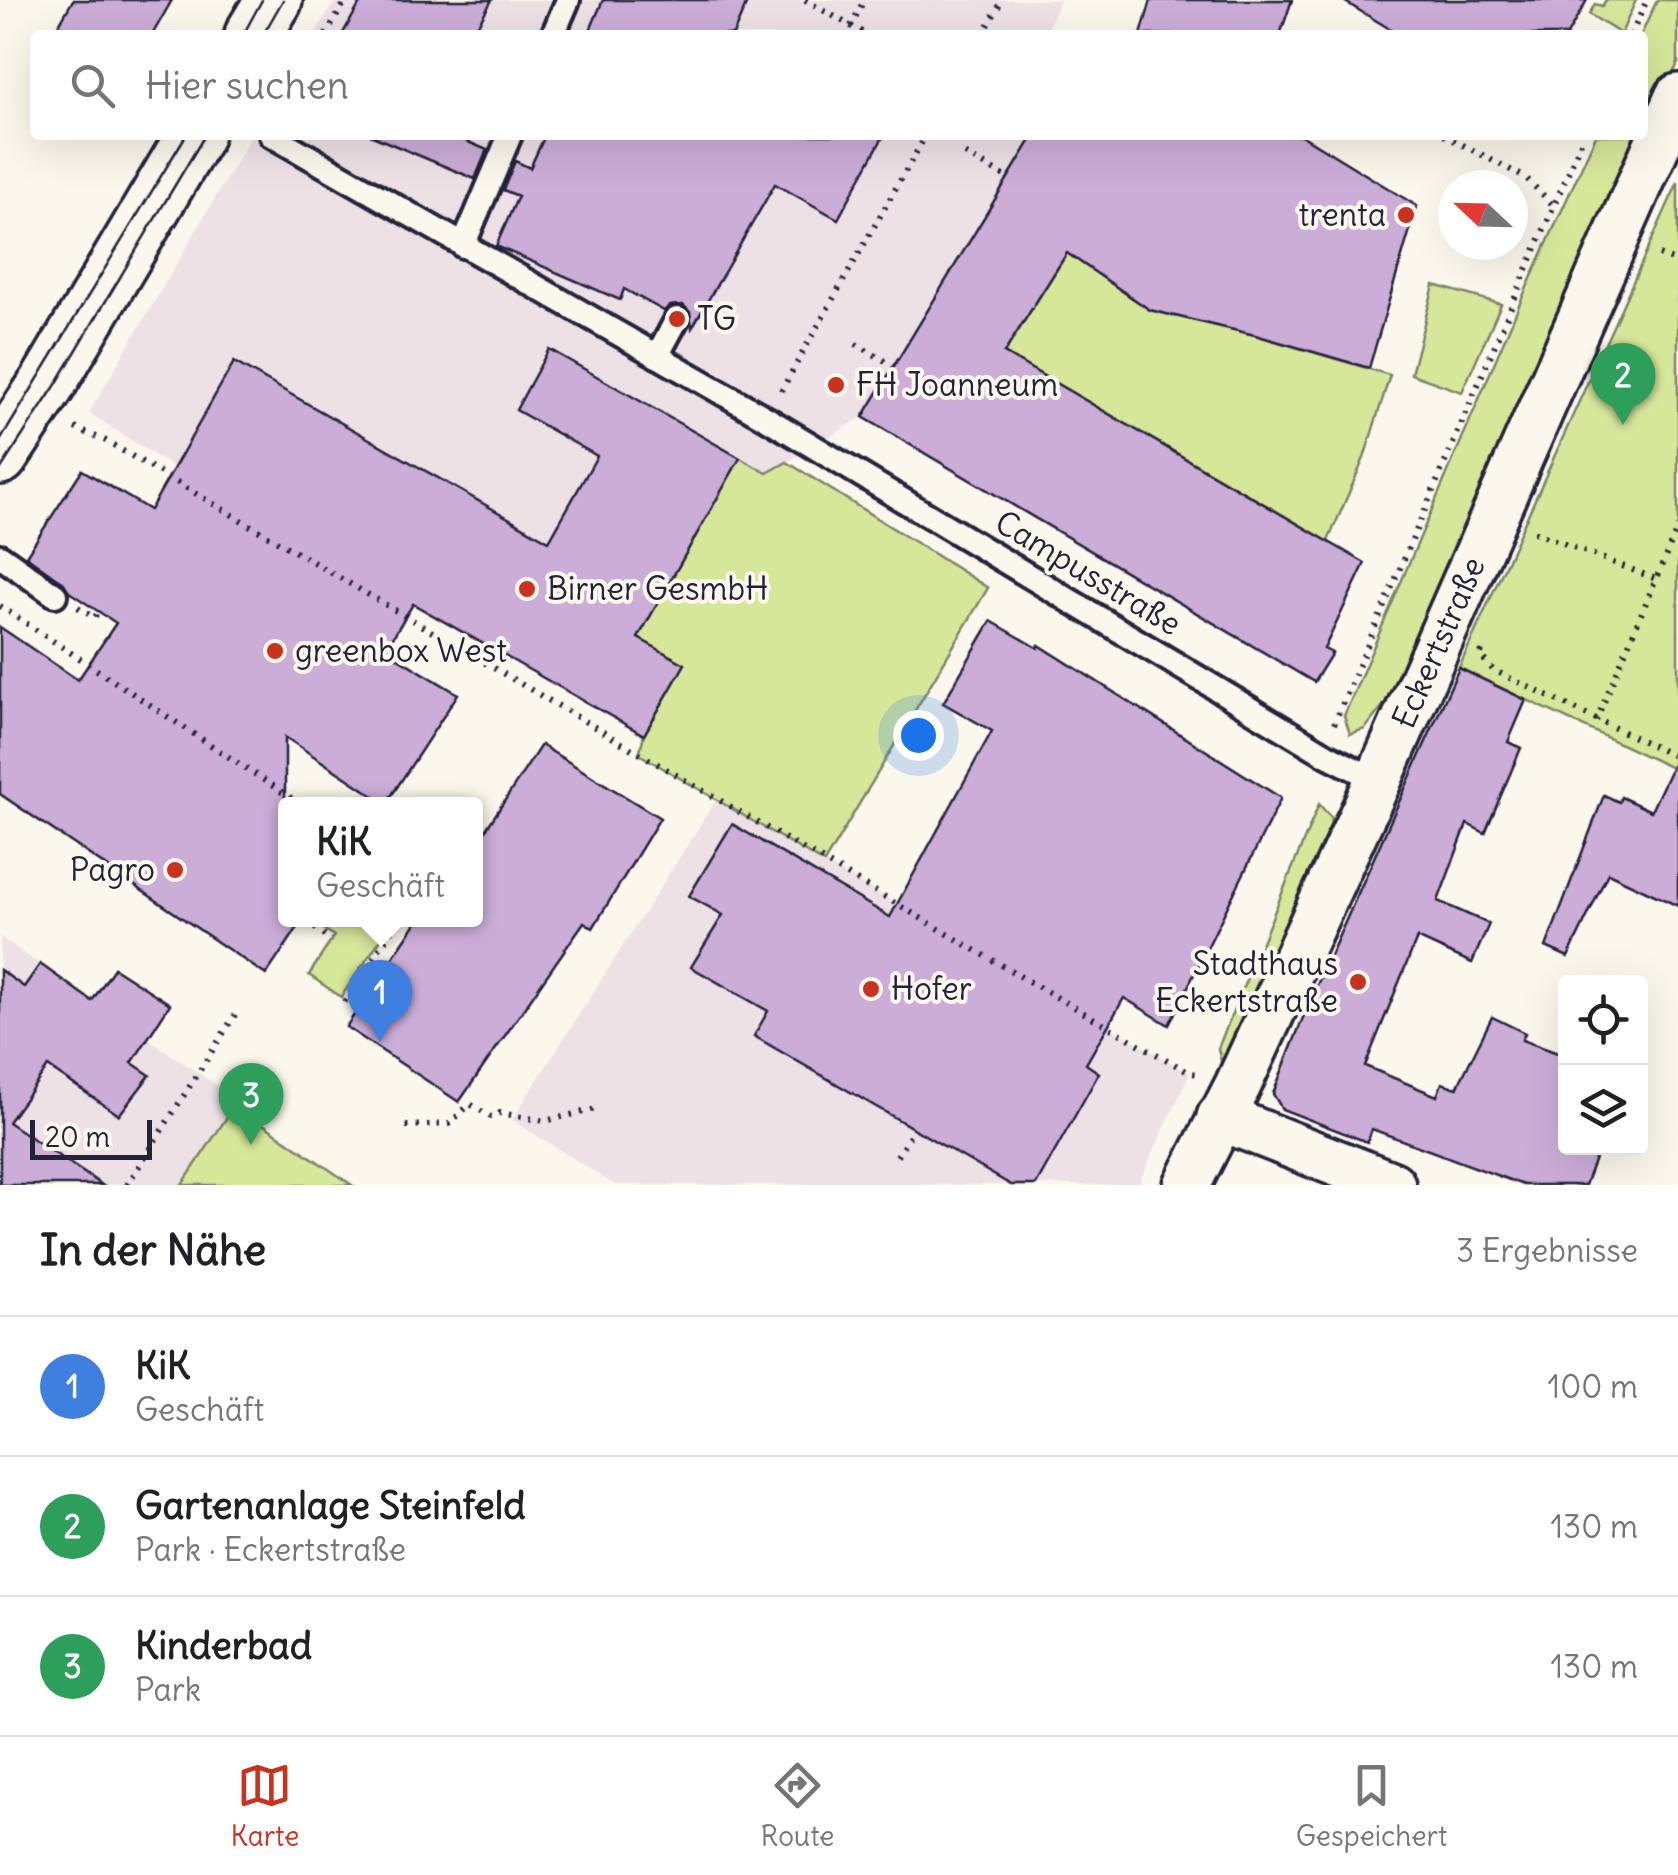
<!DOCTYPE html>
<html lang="de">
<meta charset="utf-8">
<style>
:root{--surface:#fff;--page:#f2f2f2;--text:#202124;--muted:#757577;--line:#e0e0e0;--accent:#c8321e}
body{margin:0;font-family:Delius,sans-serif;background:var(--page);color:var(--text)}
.controls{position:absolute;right:30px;bottom:30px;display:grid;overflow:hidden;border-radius:10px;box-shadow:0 10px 40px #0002}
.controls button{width:90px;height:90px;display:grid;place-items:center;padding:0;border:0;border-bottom:2px solid var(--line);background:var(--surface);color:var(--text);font:50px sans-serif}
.compass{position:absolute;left:1438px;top:170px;width:90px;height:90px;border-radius:50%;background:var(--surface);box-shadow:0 10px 40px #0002;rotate:292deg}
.scale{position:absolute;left:30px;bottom:25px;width:122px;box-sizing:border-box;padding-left:10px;border:5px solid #22223b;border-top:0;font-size:28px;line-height:35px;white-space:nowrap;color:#22223b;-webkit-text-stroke:8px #fbf7ec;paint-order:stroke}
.you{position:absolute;left:918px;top:735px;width:35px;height:35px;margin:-25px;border:8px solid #fff;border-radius:50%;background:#1a73e8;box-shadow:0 0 0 15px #1a73e833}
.badge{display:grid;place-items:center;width:65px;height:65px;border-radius:50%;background:var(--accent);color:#fff;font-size:32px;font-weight:700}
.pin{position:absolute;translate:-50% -82px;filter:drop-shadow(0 2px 5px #0008)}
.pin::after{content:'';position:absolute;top:52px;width:35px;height:30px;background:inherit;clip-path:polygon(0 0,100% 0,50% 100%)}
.popup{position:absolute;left:278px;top:797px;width:205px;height:130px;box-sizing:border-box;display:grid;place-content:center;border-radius:10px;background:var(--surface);filter:drop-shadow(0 2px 8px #0005);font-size:32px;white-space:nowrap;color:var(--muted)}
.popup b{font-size:38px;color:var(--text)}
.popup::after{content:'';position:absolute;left:50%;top:100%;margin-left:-20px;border:20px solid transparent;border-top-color:var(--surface)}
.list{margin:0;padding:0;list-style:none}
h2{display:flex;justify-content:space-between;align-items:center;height:130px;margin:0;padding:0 40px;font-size:42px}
h2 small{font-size:32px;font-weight:400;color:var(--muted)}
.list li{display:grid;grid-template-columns:65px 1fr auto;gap:30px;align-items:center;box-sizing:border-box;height:140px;padding:0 40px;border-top:2px solid var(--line)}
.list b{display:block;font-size:38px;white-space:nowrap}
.list p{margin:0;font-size:32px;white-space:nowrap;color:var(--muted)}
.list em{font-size:32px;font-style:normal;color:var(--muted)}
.icon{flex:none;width:55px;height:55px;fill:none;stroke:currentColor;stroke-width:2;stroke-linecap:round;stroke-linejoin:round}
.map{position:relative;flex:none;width:1678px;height:1185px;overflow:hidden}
.search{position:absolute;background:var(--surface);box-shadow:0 10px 40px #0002;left:30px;right:30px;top:30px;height:110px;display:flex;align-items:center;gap:25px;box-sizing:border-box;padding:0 35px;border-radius:10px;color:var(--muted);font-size:38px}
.sheet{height:550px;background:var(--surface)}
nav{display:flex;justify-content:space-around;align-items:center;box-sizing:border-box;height:140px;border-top:2px solid var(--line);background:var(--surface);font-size:28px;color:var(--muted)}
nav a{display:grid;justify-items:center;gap:5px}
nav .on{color:var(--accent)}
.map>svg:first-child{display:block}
</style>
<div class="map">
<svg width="1678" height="1185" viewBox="0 0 1678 1185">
<rect width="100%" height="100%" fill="#fbf7ec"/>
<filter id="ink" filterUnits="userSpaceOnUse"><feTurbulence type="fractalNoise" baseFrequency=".01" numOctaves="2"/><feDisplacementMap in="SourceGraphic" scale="20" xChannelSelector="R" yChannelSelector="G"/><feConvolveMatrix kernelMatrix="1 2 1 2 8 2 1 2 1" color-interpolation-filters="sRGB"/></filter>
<g filter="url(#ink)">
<g fill="#ede1e6">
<polygon points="336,0 1060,0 1045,35 314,35"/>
<polygon points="252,135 1301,135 1305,138 1255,335 1150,310 1067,253 1005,353 1365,563 1324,648 1332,653 1314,682 863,417 767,474 741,458 639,638 685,664 644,735 174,468 89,413"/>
<polygon points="716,800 1190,1073 1138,1185 615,1185 512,1120"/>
<polygon points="0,937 238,1100 182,1185 0,1185"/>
</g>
<g fill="#d7e79a" stroke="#7c846a" stroke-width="2.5">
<polygon points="1606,0 1636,0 1621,34 1589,14 1595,4 1602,6"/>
<polygon points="1657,0 1678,0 1678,63 1392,694 1365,729 1350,734 1344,716 1519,305 1596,135 1643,135 1641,35"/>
<polygon points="1678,182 1678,771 1459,668"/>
<polygon points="1067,253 1150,310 1255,335 1390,375 1364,458 1328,541 1004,353"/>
<polygon points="1434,285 1501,304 1462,392 1411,374"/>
<polygon points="740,458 767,473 787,462 988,588 824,863 639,754 644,735 684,664 638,638"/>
<polygon points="1319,804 1331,818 1327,848 1232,1058 1221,1061 1218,1048"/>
<polygon points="321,920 394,920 341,997 309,975 334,936 318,925"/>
<polygon points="235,1105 352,1185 182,1185"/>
</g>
<g fill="#ccadd8" stroke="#22223b" stroke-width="2.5">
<polygon points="73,0 172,0 152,35 53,35"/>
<polygon points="362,0 492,0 472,35 342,35"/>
<polygon points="603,0 748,0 733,35 588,35"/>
<polygon points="1151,0 1292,0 1280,35 1141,35"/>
<polygon points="1342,0 1587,0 1567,35 1400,35"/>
<polygon points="370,135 452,135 487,150 475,179"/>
<polygon points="545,135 884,135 838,219 775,184 692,328 690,312 683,305 670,306 664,311 624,289 620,300 496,246 518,196 503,190 515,161 530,168"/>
<polygon points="1034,135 1301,135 1417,206 1369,368 1255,335 1150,310 1067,253 1004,353 1365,563 1324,649 1332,653 1314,682 863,417"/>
<polygon points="549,349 740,458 638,638 685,664 644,735 413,604 385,650 458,694 386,804 285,737 285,920 303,920 266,975 0,794 0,627 78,680 116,623 69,592 64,583 26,556 82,470 150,510 234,362 549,541 597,456 516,410"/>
<polygon points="991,621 1038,648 1039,645 1281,798 1169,1025 1124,998 1086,1064 1099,1073 1036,1185 1011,1185 754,1036 768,1011 691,967 723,915 689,896 732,824 890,917 992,731 943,703"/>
<polygon points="1459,668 1526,700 1508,742 1521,748 1485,833 1467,824 1438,901 1489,924 1472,963 1417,938 1365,1066 1437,1096 1442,1083 1457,1088 1492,1017 1525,1033 1522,1040 1566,1056 1566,1148 1599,1148 1585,1185 1523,1185 1372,1129 1367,1142 1282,1109 1273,1094 1308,1005"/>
<polygon points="541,745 660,818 593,928 584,922 459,1102 346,1027 418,920 475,920 475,846"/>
<polygon points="1678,754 1678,906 1608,873 1568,957 1546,947 1604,795 1619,802 1621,797 1651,811"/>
<polygon points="40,964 92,1001 114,968 170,1004 132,1063 150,1075 119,1115 48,1067 8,1122 102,1185 0,1185 0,970 24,987"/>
</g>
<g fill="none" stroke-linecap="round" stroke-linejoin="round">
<defs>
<g id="service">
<polyline points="553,35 568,0"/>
<polyline points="271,135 766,418 1327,755 1378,781"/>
<polyline points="463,246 510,135"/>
<polyline points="657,356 677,319"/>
<polyline points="0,556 55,595"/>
</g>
<g id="minor">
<polyline points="1220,1117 1392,1185"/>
<path id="s1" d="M1187,1185L1238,1085L1378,781L1678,97"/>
</g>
<g id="secondary">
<polyline points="253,35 274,0"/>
<polyline points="0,456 48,383 195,135"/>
</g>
</defs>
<use href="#service" stroke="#22223b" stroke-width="30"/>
<use href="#minor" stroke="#22223b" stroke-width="52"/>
<use href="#secondary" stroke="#22223b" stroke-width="62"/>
<g stroke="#22223b" stroke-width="6" stroke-dasharray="2.5 8" stroke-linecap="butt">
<polyline points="805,0 867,35"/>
<polyline points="851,26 864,0"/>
<polyline points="1039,32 1050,35"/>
<polyline points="326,35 346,0"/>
<polyline points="983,35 1002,0"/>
<polyline points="1631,35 1647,0"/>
<polyline points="1444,135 1526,178 1552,204"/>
<polyline points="965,154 1008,178"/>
<polyline points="1659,255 1678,262"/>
<polyline points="856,344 894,366"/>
<polyline points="781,391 926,135"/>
<polyline points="75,428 106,441 1042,989 1190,1073 1199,1074"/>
<polyline points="1534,532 1656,579"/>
<polyline points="0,606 300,804"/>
<polyline points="78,607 94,618 99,612"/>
<polyline points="1482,651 1480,655 1493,670 1678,758"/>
<polyline points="1596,721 1678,527"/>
<polyline points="1334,724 1584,135"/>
<polyline points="316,920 312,926 325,935"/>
<polyline points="344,1002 399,920"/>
<polyline points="406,1126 449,1124 470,1104 491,1117 500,1113 545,1121 600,1108"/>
<polyline points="897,1156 914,1130"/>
<polyline points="127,1185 235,1015"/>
</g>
<use href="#service" stroke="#fbf7ec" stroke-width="22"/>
<use href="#minor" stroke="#fbf7ec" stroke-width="45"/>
<use href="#secondary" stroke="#fbf7ec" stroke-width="55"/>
<g stroke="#22223b" stroke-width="2.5">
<polyline points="243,35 262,0"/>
<polyline points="263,35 283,0"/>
<polyline points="0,441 186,135"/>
<polyline points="0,470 55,386 205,135"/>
</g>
</g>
</g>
<g fill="#c8321e" stroke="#fbf7ec" stroke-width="4">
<circle cx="1406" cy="215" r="10"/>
<circle cx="677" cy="319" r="10"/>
<circle cx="836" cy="385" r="10"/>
<circle cx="527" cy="589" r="10"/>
<circle cx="275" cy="651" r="10"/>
<circle cx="175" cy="870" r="10"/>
<circle cx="1358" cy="982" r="10"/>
<circle cx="871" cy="989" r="10"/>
</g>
<g text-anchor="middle" stroke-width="8" stroke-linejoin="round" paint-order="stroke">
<g font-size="32" fill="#22223b" stroke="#fbf7ec" text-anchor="start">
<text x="1386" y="226" text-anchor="end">trenta</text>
<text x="697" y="330">TG</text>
<text x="856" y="396">FH Joanneum</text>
<text x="547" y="600">Birner GesmbH</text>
<text x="295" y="662">greenbox West</text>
<text x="155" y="881" text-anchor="end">Pagro</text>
<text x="1338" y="975" text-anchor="end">Stadthaus<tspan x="1338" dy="37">Eckertstraße</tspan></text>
<text x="891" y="1000">Hofer</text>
</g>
<g font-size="32" fill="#22223b" stroke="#fbf7ec">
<text transform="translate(1088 573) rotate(31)" y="11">Campusstraße</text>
<text dy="11" stroke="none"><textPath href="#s1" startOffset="598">Eckertstraße</textPath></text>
</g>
</g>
</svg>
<div class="controls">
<button><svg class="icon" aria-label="locate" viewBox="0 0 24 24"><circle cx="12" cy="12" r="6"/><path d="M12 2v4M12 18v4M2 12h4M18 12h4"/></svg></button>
<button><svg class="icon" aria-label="layers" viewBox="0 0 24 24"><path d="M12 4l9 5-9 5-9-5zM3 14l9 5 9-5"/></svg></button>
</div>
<svg class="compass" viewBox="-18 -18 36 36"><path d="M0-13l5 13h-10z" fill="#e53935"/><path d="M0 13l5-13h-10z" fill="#757577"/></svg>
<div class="scale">20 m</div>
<div class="you"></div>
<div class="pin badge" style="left:380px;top:1042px;background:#3f7fe0">1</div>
<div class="popup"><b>KiK</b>Geschäft</div>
<div class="pin badge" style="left:1623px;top:425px;background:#2e9e5b">2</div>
<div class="pin badge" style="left:251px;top:1145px;background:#2e9e5b">3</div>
<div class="search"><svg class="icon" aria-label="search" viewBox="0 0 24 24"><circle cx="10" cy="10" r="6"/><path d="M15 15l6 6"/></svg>Hier suchen</div>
</div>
<section class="sheet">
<h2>In der Nähe<small>3 Ergebnisse</small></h2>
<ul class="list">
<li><span class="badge" style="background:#3f7fe0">1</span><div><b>KiK</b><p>Geschäft</p></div><em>100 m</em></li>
<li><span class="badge" style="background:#2e9e5b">2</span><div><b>Gartenanlage Steinfeld</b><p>Park · Eckertstraße</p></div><em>130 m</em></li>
<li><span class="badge" style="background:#2e9e5b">3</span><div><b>Kinderbad</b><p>Park</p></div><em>130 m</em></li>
</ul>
</section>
<nav>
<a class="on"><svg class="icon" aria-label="map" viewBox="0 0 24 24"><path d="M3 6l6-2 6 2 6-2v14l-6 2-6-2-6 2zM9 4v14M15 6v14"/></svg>Karte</a>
<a><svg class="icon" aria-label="directions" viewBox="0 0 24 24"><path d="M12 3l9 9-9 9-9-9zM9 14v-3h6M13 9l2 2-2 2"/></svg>Route</a>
<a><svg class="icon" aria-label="saved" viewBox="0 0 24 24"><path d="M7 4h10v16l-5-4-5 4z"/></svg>Gespeichert</a>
</nav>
